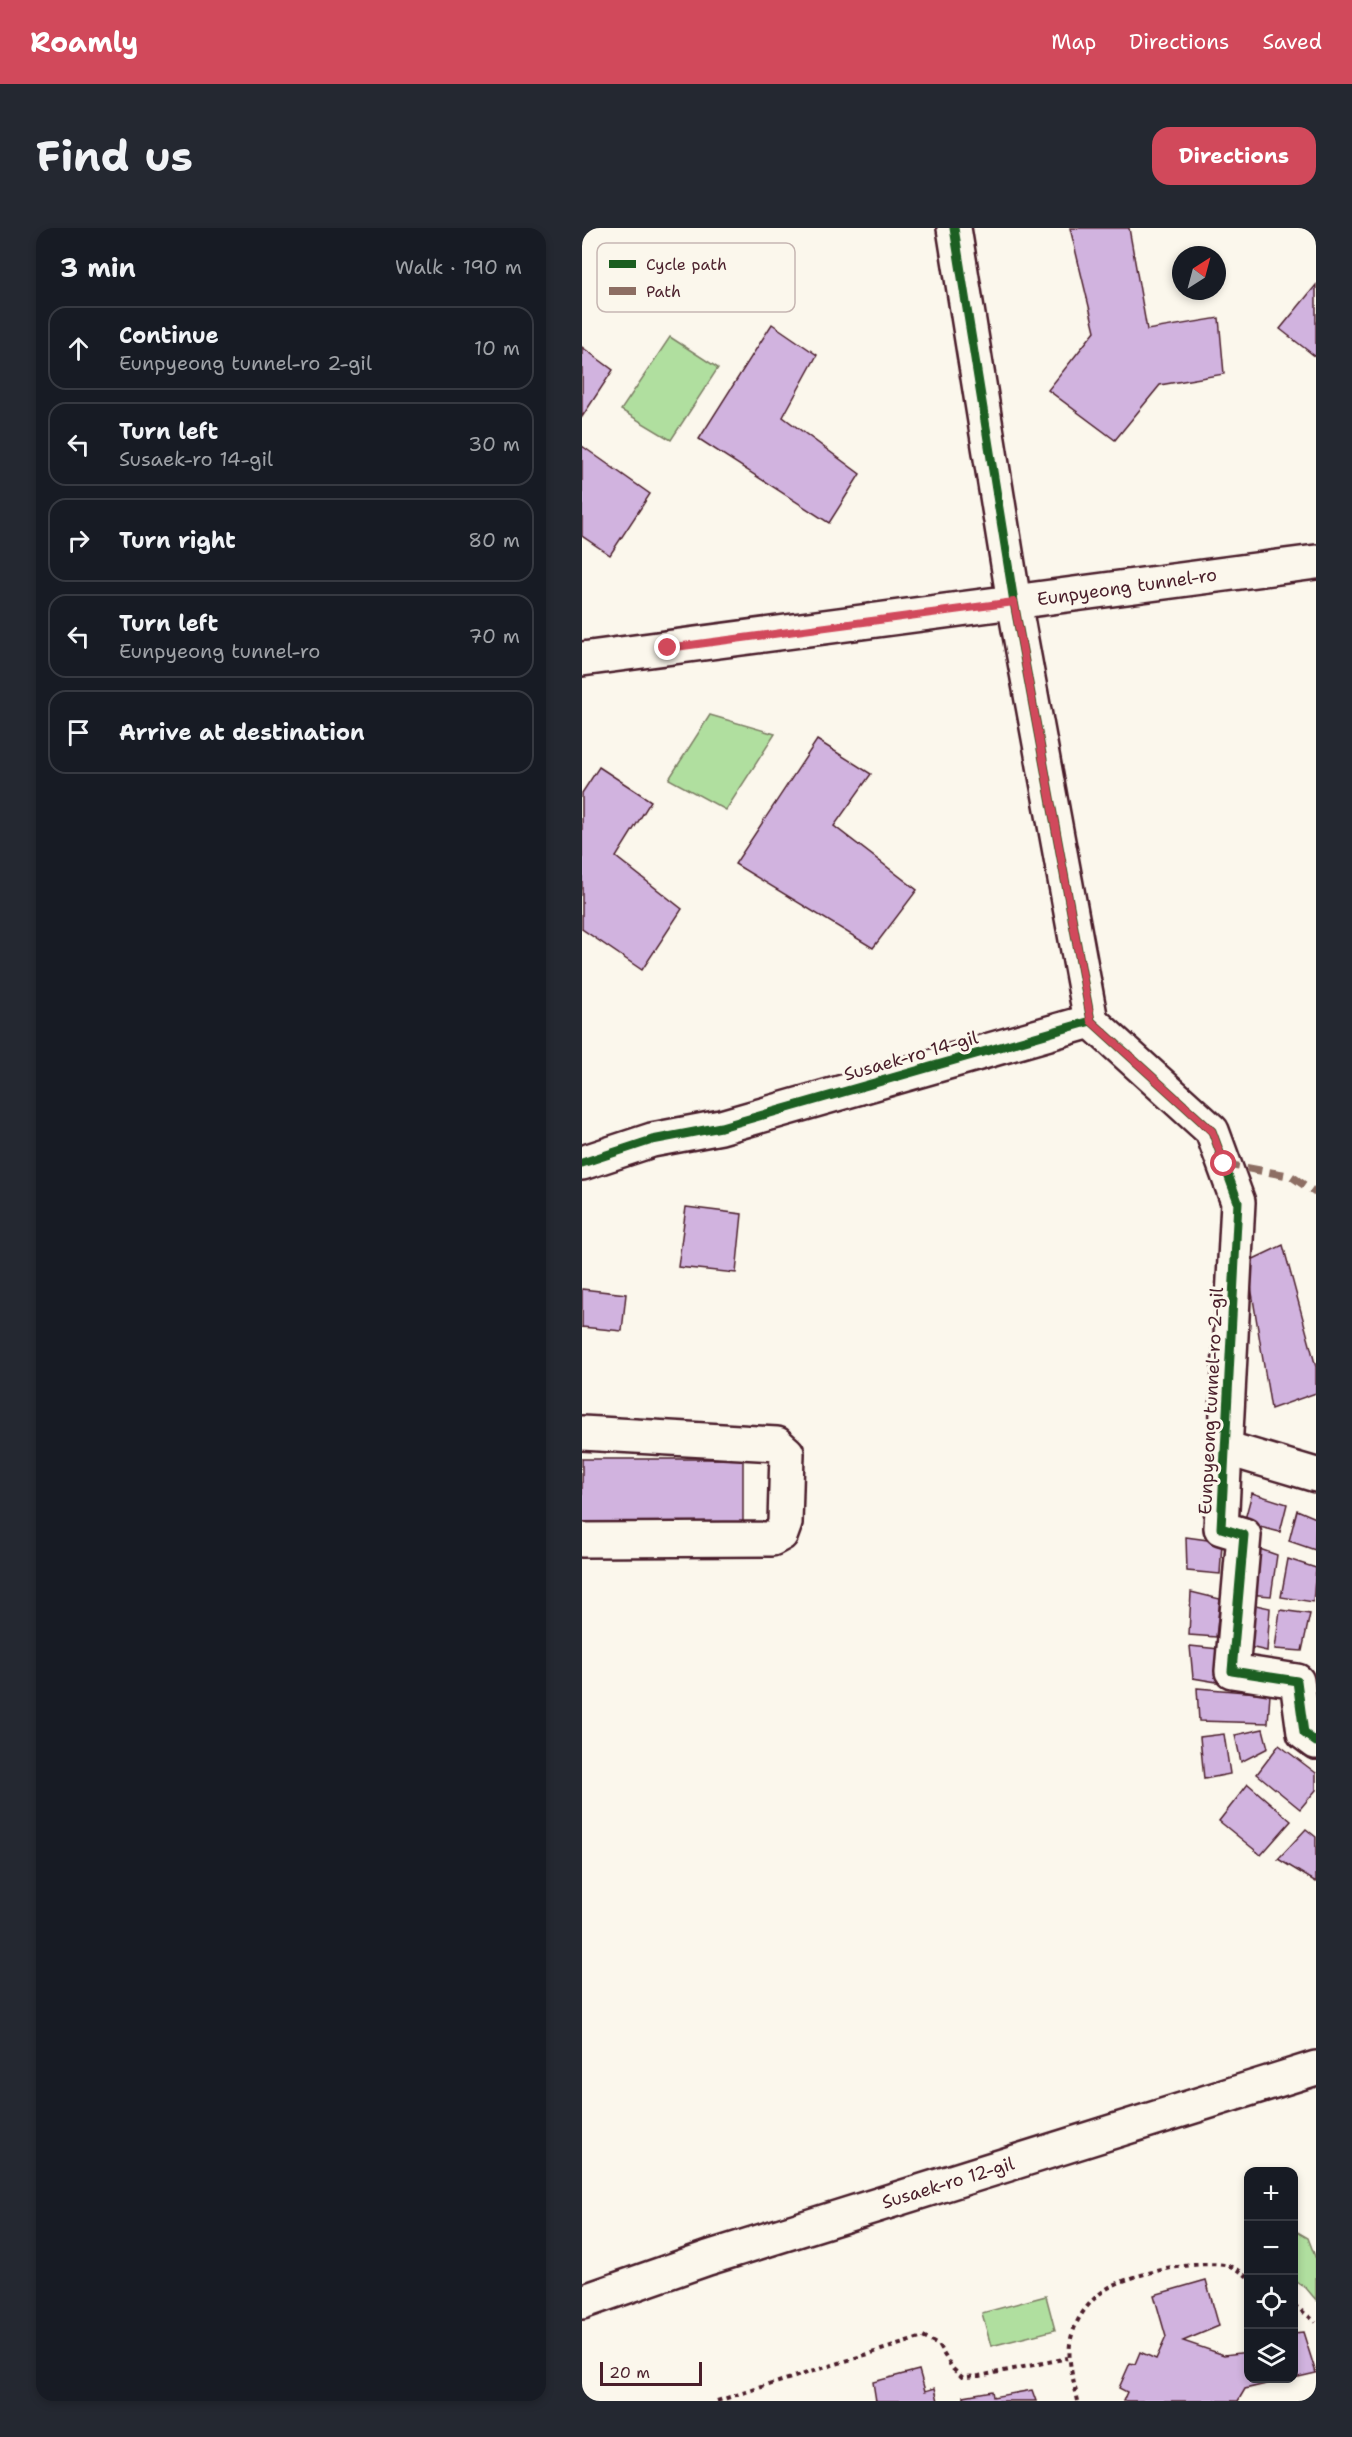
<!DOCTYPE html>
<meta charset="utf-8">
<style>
:root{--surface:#171b24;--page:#242831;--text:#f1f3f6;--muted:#9ea1a6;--line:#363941;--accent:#d1495b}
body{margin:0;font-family:"Shantell Sans",sans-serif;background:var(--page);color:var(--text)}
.controls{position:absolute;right:18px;bottom:18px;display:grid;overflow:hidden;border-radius:12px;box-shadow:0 3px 9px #0003}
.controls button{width:54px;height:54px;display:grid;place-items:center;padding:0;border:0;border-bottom:2px solid var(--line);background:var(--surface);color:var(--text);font:30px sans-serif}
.compass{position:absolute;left:590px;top:18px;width:54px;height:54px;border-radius:50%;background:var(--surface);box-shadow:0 3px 9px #0003;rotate:36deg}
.scale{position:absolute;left:18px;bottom:15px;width:102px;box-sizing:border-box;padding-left:6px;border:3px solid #4a1f2b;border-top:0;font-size:16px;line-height:21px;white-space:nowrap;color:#4a1f2b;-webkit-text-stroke:4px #fbf7ec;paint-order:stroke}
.stop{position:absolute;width:18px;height:18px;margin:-14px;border:4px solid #d1495b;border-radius:50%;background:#fff}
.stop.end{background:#d1495b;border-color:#fff;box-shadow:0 2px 6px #0008}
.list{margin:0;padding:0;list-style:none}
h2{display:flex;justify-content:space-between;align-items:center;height:78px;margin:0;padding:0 24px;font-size:26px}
h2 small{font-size:20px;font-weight:400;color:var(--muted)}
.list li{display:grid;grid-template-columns:39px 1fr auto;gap:18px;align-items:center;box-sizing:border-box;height:84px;margin:0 12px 12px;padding:0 12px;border:2px solid var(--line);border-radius:18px}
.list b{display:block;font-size:22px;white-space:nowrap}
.list p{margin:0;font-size:20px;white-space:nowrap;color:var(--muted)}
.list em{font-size:20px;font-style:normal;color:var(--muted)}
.icon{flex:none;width:33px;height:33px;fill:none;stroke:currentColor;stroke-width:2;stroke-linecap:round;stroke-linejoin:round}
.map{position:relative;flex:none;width:734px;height:2173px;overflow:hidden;border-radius:18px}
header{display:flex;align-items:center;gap:36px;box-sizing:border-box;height:84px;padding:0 30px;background:var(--accent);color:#fff}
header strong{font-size:28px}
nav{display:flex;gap:33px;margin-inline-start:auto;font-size:21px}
.intro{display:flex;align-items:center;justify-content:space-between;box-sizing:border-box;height:144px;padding:0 36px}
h1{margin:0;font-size:42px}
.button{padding:15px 27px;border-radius:18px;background:var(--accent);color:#fff;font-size:21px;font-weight:700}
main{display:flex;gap:36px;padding:0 36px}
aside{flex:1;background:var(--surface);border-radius:18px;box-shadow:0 3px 9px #0003}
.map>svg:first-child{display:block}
</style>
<header>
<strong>Roamly</strong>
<nav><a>Map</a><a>Directions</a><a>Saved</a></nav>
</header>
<div class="intro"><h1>Find us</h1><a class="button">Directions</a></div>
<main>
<aside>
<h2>3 min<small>Walk · 190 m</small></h2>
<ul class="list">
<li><svg class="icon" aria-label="ahead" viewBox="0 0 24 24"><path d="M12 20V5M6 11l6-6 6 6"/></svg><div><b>Continue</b><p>Eunpyeong tunnel-ro 2-gil</p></div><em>10 m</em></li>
<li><svg class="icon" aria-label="left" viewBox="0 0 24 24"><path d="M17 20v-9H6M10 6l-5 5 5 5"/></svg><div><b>Turn left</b><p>Susaek-ro 14-gil</p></div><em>30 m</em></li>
<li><svg class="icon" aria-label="right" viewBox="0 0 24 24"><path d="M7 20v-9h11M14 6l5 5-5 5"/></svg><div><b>Turn right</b></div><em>80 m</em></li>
<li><svg class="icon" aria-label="left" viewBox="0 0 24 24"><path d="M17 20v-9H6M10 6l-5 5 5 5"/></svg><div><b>Turn left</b><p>Eunpyeong tunnel-ro</p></div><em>70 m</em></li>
<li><svg class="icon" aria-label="arrive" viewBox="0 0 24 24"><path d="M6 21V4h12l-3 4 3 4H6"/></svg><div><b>Arrive at destination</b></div></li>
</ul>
</aside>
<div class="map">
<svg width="734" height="2173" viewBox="0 0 734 2173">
<rect width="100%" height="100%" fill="#fbf7ec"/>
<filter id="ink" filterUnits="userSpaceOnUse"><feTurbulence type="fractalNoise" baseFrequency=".0167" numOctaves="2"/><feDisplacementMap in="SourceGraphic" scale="12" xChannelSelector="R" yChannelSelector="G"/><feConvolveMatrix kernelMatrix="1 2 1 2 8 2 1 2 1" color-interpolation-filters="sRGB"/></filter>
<g filter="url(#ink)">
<g fill="#b0df9f" stroke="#7d7f65" stroke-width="1.5">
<polygon points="88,109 136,140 89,212 39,182"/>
<polygon points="128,487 193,506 144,582 87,551"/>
<polygon points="712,2002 726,2010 734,2031 734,2072 724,2060 712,2052"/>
<polygon points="464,2068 473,2102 409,2118 400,2085"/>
</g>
<g fill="#d1b3df" stroke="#4a1f2b" stroke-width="1.5">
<polygon points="488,0 547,0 565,102 637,90 642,146 578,157 533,212 466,162 513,103"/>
<polygon points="734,57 734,129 698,101"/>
<polygon points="190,96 235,127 201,189 278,246 247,295 117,211"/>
<polygon points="0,119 31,142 0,189"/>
<polygon points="0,218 68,266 28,327 0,308"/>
<polygon points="235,512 289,546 252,598 335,662 291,720 153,636"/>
<polygon points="17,539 69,573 34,629 100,681 60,742 0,701 0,565"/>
<polygon points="104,979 160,986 154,1045 96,1039"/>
<polygon points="701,1017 734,1139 734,1165 689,1181 665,1034"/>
<polygon points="0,1061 44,1066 40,1103 0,1099"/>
<rect x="0" y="1231" width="161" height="63"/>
<polygon points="670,1265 705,1276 698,1304 662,1295"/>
<polygon points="715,1282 734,1290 733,1322 707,1313"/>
<polygon points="604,1309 640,1314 638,1346 605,1343"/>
<polygon points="672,1319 695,1327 689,1368 666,1366"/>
<polygon points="706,1331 734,1340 731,1374 699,1369"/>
<polygon points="609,1364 638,1371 634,1409 607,1407"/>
<polygon points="669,1376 688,1380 685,1423 663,1418"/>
<polygon points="698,1382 728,1386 720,1423 693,1421"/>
<polygon points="608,1418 637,1421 635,1454 611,1450"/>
<polygon points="615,1460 688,1466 686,1495 617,1493"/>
<polygon points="681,1501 686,1520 659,1534 653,1507"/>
<polygon points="642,1506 648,1546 622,1551 618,1509"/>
<polygon points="697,1517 734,1545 734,1562 718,1581 675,1546"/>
<polygon points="666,1556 709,1593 679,1627 637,1593"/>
<polygon points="724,1601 734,1609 734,1654 696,1631"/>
<polygon points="624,2052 637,2098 601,2113 642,2127 666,2124 666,2150 709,2150 663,2161 656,2173 541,2173 545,2164 537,2160 548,2135 553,2136 558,2124 574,2131 584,2109 572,2067"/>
<polygon points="721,2104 734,2145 712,2150 712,2105"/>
<polygon points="337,2142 343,2163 353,2160 356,2173 294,2173 291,2154"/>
<polygon points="450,2162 454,2173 382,2173 382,2168 410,2163 411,2169"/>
</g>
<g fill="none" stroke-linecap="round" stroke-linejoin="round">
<defs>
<g id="minor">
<polyline points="372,0 432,374 509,793"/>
<polyline points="0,935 70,912 139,899 509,793 630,903 656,974 639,1300 662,1307 650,1443 715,1453 722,1505 734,1514"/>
<polyline points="0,1205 195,1216 205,1225 203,1295 199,1306 190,1311 0,1312"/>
<polyline points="643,1220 734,1247"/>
<polyline points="0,2074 126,2030 734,1840"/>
</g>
<polyline id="major" points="0,431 734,334"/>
</defs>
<use href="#minor" stroke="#4a1f2b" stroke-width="38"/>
<use href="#major" stroke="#4a1f2b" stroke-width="38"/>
<g stroke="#4a1f2b" stroke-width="4" stroke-dasharray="4.5 4.5" stroke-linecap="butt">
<polyline points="712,2077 734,2094"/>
<polyline points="135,2173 341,2109 356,2117 371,2141 380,2149 397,2148 486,2130"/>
<path d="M496,2173C491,2149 482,2125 492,2101C498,2085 511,2069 526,2060C552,2045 618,2031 647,2038C654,2039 660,2045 666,2049"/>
</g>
<use href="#minor" stroke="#fbf7ec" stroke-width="33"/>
<use href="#major" stroke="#fbf7ec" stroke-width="33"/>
<polyline stroke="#8d6e63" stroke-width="8" stroke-dasharray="15 8" stroke-linecap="butt" points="642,936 709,948 734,965"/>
<defs>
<g id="cycleway">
<polyline points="372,0 432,374 509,793"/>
<polyline points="0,935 70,912 139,899 509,793 630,903 656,974 639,1300 662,1307 650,1443 715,1453 722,1505 734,1514"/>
</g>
</defs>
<use href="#cycleway" stroke="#fbf7ec" stroke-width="13"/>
<use href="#cycleway" stroke="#1b5e20" stroke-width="9"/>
</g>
</g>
<g fill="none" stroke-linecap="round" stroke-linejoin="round" filter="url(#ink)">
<polyline stroke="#d1495b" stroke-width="8" points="86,420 432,374 509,793 630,903 642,936"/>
</g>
<g text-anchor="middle" stroke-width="6" stroke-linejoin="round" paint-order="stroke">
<g font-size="18" fill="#4a1f2b" stroke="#fbf7ec">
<text transform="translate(545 359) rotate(-8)" y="6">Eunpyeong tunnel-ro</text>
<text transform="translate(329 828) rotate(-16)" y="6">Susaek-ro 14-gil</text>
<text transform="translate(629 1173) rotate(-87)" y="6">Eunpyeong tunnel-ro 2-gil</text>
<text transform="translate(366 1955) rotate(-17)" y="6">Susaek-ro 12-gil</text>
</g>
</g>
<rect x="15" y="15" width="198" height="69" rx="9" fill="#fbf7ec" stroke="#c6b6b2" stroke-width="1.5"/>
<rect x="27" y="32" width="27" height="8" fill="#1b5e20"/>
<rect x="27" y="59" width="27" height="8" fill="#8d6e63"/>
<g font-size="16" fill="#4a1f2b">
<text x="64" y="42">Cycle path</text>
<text x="64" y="69">Path</text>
</g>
</svg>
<div class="controls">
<button>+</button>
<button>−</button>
<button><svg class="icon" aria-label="locate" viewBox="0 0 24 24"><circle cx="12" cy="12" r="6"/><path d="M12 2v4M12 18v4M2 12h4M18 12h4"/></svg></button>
<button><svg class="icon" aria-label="layers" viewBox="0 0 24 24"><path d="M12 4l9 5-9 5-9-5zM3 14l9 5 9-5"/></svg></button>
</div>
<svg class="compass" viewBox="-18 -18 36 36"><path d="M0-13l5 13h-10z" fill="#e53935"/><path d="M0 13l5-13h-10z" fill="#9ea1a6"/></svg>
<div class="scale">20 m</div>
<div class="stop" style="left:642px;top:936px"></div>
<div class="stop end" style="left:86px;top:420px"></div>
</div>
</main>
